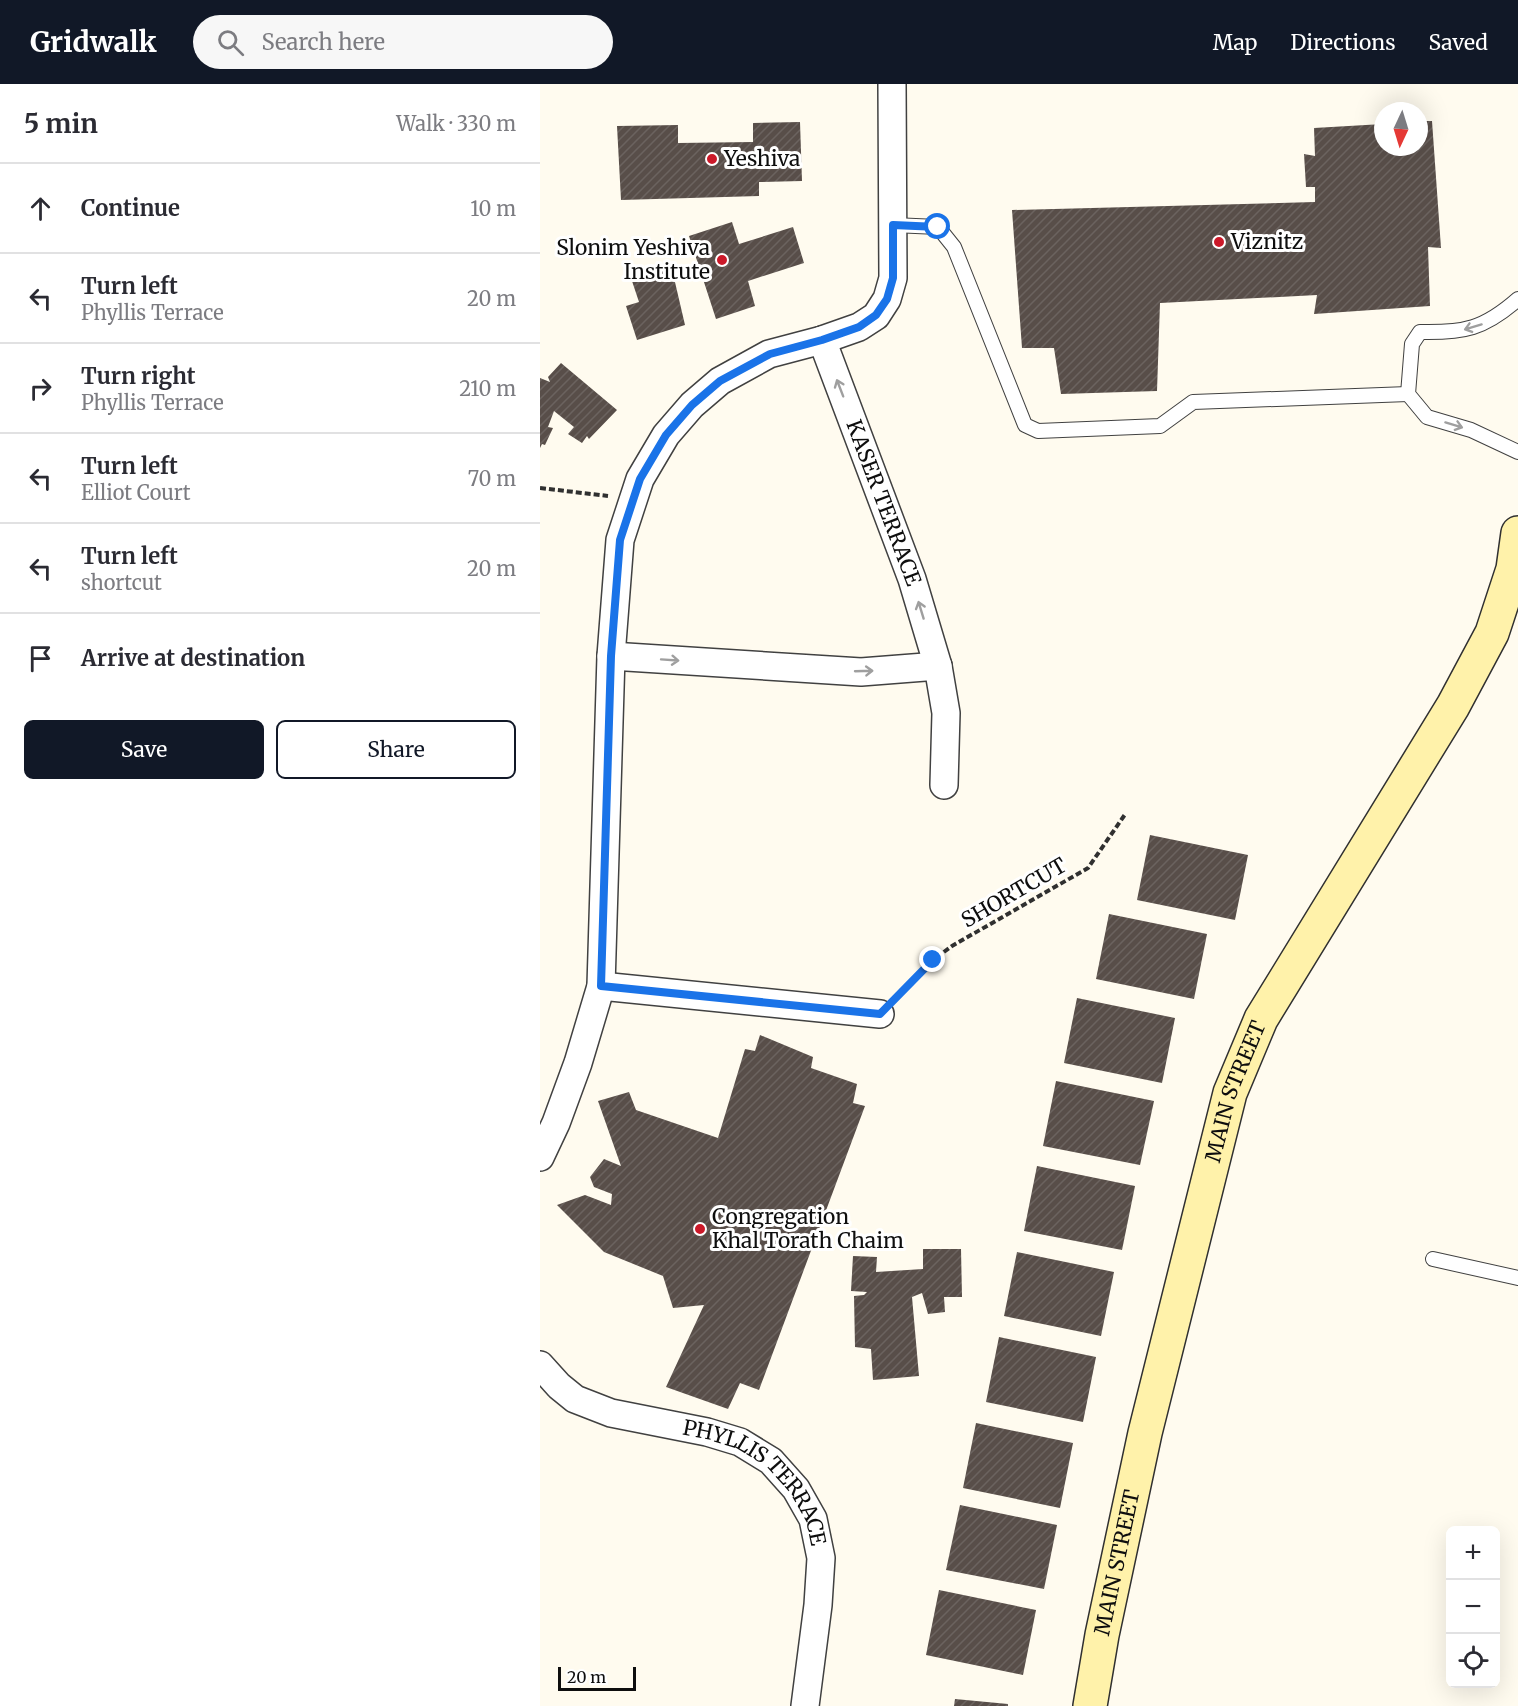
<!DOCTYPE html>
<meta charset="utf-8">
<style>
:root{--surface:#fff;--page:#f7f7f7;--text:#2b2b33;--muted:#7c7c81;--line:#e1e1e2;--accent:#111827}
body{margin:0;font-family:Merriweather,serif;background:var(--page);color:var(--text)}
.controls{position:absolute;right:18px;bottom:18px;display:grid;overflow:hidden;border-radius:9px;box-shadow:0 6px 24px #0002}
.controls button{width:54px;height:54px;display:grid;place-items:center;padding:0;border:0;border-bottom:2px solid var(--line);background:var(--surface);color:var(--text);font:30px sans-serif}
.compass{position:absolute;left:834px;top:18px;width:54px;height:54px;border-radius:50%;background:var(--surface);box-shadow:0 6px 24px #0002;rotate:184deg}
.scale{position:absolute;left:18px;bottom:15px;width:78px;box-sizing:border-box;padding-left:6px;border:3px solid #0e0e0e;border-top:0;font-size:16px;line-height:21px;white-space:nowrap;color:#0e0e0e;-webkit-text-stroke:4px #fff;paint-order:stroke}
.stop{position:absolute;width:18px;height:18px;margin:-14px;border:4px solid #1a73e8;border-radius:50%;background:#fff}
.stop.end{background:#1a73e8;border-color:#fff;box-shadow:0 2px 6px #0008}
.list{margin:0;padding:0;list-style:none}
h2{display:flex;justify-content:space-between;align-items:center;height:78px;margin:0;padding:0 24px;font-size:26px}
h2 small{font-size:20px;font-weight:400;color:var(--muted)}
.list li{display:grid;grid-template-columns:39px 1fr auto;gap:18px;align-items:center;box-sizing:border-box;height:90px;padding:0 24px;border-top:2px solid var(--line)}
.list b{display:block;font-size:22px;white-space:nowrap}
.list p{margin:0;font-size:20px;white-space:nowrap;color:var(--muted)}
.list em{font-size:20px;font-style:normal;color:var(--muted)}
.actions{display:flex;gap:12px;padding:18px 24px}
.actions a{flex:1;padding:14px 0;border:2px solid var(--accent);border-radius:9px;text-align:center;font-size:21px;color:var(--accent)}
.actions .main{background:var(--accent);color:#fff}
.icon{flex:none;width:33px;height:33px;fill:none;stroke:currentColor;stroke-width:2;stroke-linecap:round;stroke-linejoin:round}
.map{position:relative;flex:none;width:978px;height:1622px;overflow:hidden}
header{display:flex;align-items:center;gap:36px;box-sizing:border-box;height:84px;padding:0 30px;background:var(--accent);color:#fff}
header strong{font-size:28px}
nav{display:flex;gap:33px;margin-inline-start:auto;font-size:21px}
.search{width:420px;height:54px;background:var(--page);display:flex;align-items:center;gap:15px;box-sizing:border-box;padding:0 21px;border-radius:33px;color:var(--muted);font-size:22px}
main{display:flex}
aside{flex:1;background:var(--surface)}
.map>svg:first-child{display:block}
</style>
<header>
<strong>Gridwalk</strong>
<div class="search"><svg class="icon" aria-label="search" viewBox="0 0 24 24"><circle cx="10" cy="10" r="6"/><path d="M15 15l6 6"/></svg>Search here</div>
<nav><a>Map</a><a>Directions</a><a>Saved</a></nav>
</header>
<main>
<aside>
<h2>5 min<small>Walk · 330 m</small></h2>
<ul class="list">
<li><svg class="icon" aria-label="ahead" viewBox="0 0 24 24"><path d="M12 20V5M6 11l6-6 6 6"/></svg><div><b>Continue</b></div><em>10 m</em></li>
<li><svg class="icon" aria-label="left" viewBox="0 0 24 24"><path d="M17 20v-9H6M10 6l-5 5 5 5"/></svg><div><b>Turn left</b><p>Phyllis Terrace</p></div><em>20 m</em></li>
<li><svg class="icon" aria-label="right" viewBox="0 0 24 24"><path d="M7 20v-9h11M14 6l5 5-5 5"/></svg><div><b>Turn right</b><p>Phyllis Terrace</p></div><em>210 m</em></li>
<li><svg class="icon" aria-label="left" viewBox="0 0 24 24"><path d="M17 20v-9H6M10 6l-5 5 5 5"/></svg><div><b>Turn left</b><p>Elliot Court</p></div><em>70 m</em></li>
<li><svg class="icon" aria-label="left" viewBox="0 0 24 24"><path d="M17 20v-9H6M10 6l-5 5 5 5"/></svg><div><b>Turn left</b><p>shortcut</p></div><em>20 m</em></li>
<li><svg class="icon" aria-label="arrive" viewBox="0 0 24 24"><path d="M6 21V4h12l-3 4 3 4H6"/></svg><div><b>Arrive at destination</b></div></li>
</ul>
<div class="actions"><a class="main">Save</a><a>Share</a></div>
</aside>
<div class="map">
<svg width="978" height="1622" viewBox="0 0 978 1622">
<defs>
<pattern id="building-hatch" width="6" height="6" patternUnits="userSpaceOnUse" patternTransform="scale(1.5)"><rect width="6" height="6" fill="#584e49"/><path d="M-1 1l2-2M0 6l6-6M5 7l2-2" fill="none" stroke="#6b635f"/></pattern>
</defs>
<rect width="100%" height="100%" fill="#fffbef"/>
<g fill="url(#building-hatch)">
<polygon points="879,37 892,37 901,164 888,163 890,222 774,230 777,211 620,219 617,307 521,310 514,264 482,264 472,126 775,118 775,103 766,103 764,70 775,72 774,44 843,40 843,63 879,63"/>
<polygon points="260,38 262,97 219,98 219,112 81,116 77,42 138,41 138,59 213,58 213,39"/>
<polygon points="192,138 199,160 253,143 264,179 208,197 215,222 176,235 149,152"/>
<polygon points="131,181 145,241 97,256 86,222 99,218 91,194"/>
<polygon points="21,279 77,326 49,355 47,352 42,359 28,350 34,343 14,327 8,343 13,344 5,361 2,360 0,364 0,294 10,298 8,293"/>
<polygon points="610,751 708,771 695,836 597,816"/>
<polygon points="569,830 667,850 654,915 556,895"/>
<polygon points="537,914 635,934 622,999 524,979"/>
<polygon points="220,951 273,973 271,984 317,1000 313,1019 325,1022 219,1306 200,1299 188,1325 126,1303 164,1221 133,1224 123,1192 64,1168 17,1121 45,1111 71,1121 72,1110 54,1103 50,1093 64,1075 81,1082 58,1017 89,1008 96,1026 178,1054 205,965 215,967"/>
<polygon points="516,997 614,1017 600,1081 503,1062"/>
<polygon points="497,1082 595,1102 582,1166 484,1147"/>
<polygon points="383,1165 421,1165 422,1213 404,1213 405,1228 388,1230 382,1209 372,1213 379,1292 333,1296 331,1265 315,1263 314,1212 324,1211 327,1208 311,1207 313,1172 337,1173 336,1188 383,1185"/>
<polygon points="477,1168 574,1188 561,1252 464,1232"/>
<polygon points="459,1253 556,1273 543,1338 446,1318"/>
<polygon points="436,1339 533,1359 520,1424 423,1404"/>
<polygon points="420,1421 517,1441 504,1505 406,1486"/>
<polygon points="399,1506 496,1526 483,1591 386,1571"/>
<polygon points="415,1615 468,1620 468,1622 414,1622"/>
</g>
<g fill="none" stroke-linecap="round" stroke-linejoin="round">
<defs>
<g id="service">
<polyline points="353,141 398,143 414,163 485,341 498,347 620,342 653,318 868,310"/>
<path d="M978,215C944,245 924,249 880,248L872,260L868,310L887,333L931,346L978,368"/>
<polyline points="893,1175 978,1194"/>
</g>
<g id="minor">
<path id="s1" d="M282,256L372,495L398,582L406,629L404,701"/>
<polyline points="71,572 321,588 398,582"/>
<polyline points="61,902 340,930"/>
<polyline points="0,1073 16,1039 38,979 61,902 71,572 80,456 100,395 126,351 152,321 180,297 229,270 282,256 319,243 336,232 347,215 353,194 352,0"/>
<path id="s2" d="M0,1281L19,1302L35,1315L71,1329L167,1348L200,1358L231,1377L256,1405L273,1435L281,1474L278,1521L265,1622"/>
</g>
<g id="secondary">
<path id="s3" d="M550,1622L562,1551L605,1349L690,1009L721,935L913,622L952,549L973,485L978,449"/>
</g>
</defs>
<use href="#service" stroke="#414141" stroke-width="16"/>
<use href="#minor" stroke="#414141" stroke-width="30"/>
<use href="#secondary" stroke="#303030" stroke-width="36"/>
<g stroke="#303030" stroke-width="4" stroke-dasharray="6 3" stroke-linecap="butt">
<polyline points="0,404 68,412"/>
<polyline points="358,911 393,876 412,862 548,784 586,729"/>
</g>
<use href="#service" stroke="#fff" stroke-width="14"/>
<use href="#minor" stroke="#fff" stroke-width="27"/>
<use href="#secondary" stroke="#fff2aa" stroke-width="33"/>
</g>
<defs><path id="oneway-shaft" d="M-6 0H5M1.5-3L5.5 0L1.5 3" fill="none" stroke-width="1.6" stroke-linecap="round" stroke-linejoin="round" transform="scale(1.5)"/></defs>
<g stroke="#9f9f9f">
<use href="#oneway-shaft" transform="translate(933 243) rotate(163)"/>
<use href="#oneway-shaft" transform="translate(300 304) rotate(-111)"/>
<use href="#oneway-shaft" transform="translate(914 341) rotate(17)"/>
<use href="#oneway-shaft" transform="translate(381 526) rotate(-107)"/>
<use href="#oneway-shaft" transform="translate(130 576) rotate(4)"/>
<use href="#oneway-shaft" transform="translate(324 587) rotate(-2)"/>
</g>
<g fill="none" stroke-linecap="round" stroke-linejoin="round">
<polyline stroke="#1a73e8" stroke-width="8" points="393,876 340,930 61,902 71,572 80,456 100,395 126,351 152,321 180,297 230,270 282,256 319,243 336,231 347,215 353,194 353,141 398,143"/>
</g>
<g fill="#cb1929" stroke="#fff" stroke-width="2">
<circle cx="172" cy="75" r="6"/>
<circle cx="679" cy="158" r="6"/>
<circle cx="182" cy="176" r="6"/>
<circle cx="160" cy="1145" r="6"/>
</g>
<g text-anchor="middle" stroke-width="6" stroke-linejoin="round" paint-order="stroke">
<g font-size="21" fill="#0e0e0e" stroke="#fff" text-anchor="start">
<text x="184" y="82">Yeshiva</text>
<text x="691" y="165">Viznitz</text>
<text x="170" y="171" text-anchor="end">Slonim Yeshiva<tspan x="170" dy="24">Institute</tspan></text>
<text x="172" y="1140">Congregation<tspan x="172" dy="24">Khal Torath Chaim</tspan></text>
</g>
<g font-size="21" fill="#0e0e0e" stroke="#fff">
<text dy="7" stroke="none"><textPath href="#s1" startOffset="174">KASER TERRACE</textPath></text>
<text transform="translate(474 809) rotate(-30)" y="7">SHORTCUT</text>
<text dy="7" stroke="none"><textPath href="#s3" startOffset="632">MAIN STREET</textPath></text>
<text dy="7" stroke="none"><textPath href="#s2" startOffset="258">PHYLLIS TERRACE</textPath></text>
<text dy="7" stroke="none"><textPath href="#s3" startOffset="146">MAIN STREET</textPath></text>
</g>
</g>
</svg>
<div class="controls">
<button>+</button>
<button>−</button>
<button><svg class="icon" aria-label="locate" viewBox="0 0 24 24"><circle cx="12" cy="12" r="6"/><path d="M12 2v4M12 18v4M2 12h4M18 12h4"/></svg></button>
</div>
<svg class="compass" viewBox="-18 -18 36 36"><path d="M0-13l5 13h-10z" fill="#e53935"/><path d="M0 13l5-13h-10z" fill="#7c7c81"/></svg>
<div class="scale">20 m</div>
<div class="stop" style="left:398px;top:143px"></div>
<div class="stop end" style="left:393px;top:876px"></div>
</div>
</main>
